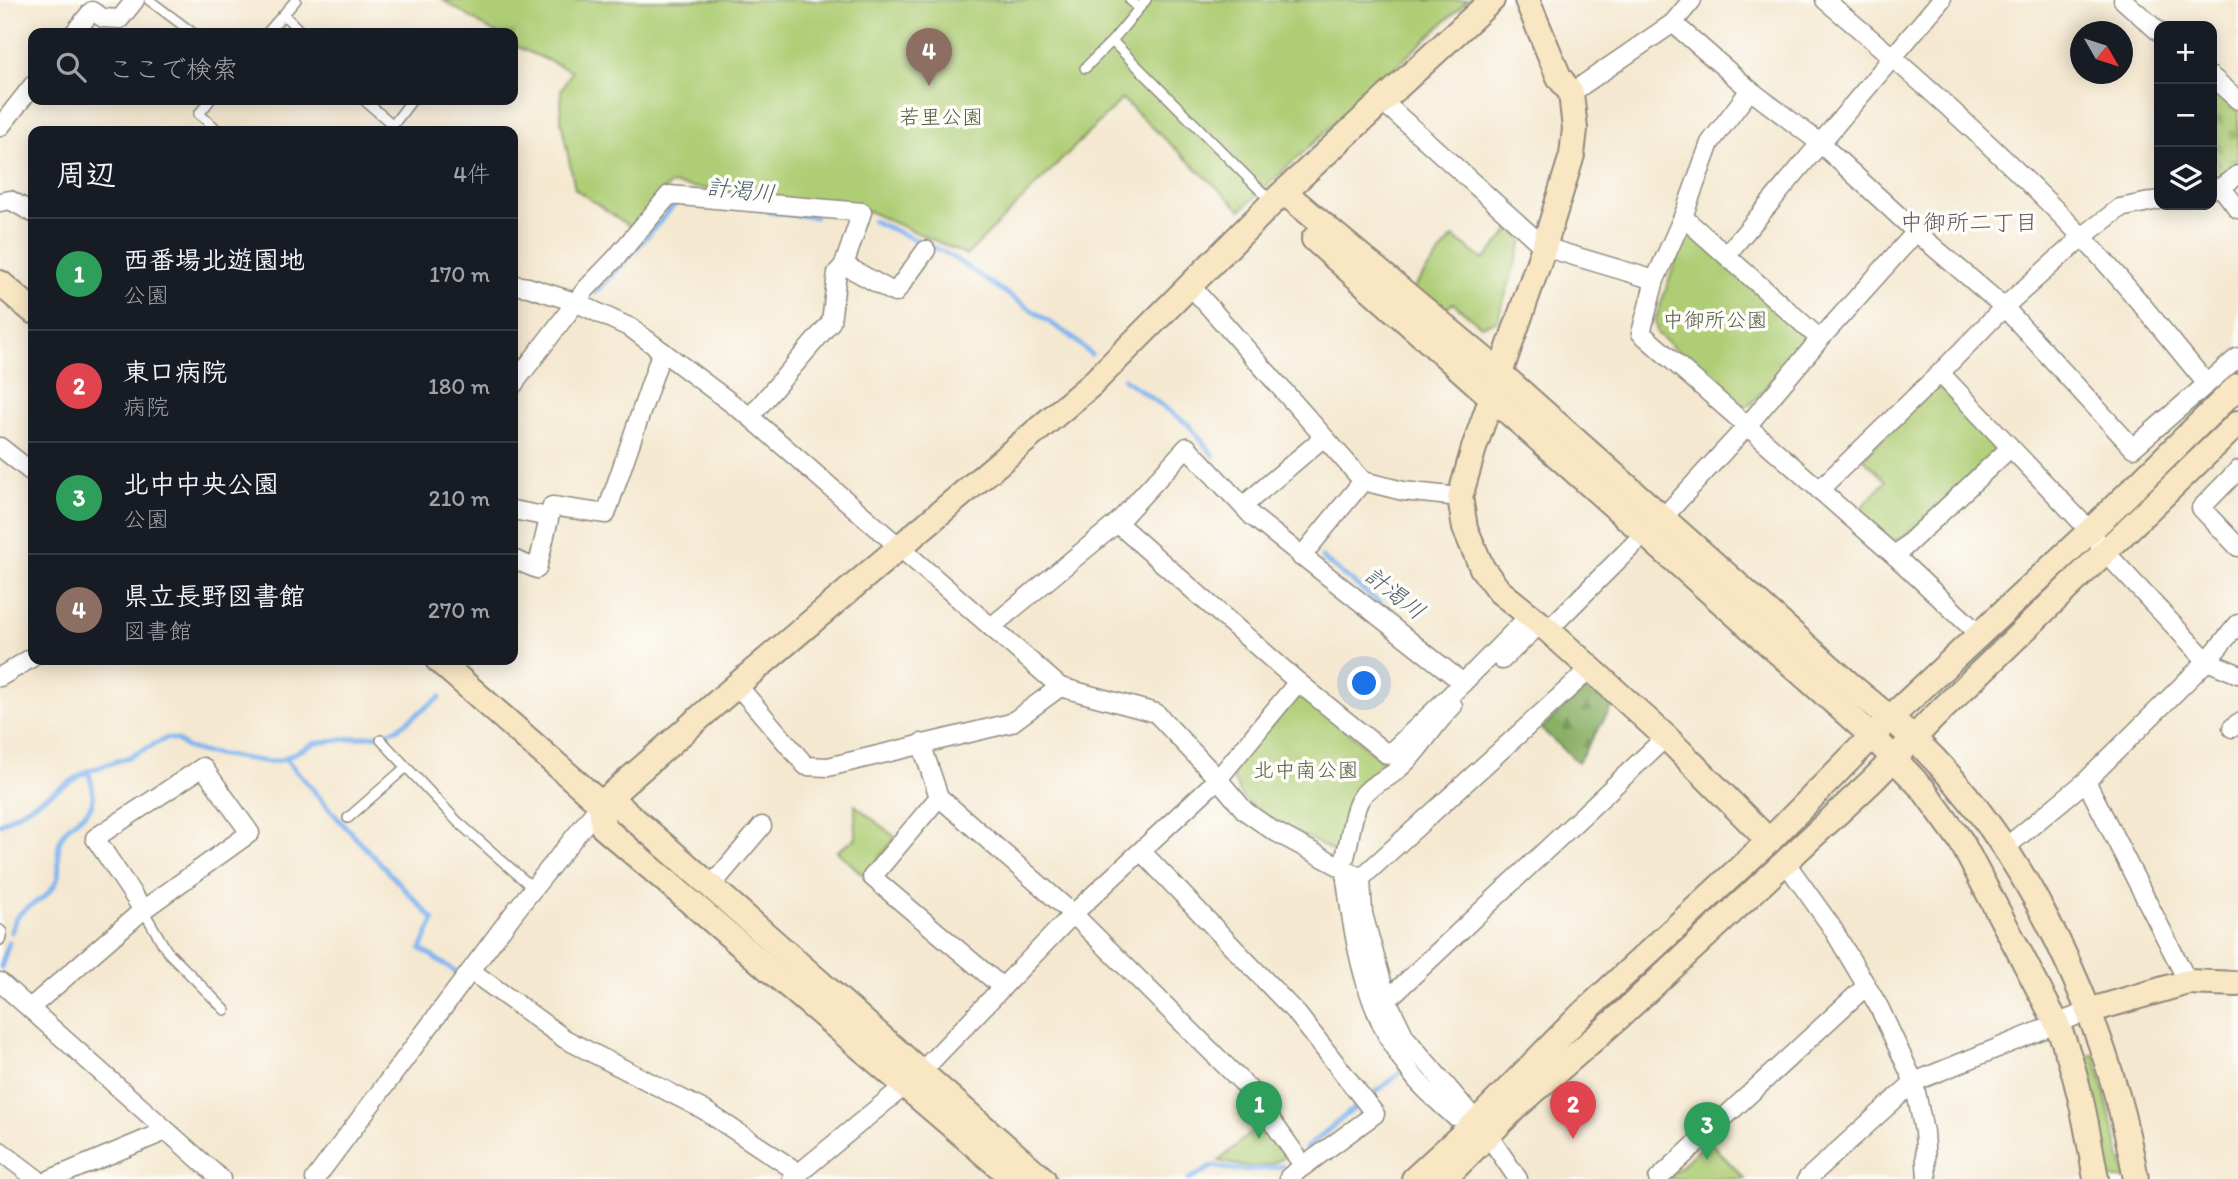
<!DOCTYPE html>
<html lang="ja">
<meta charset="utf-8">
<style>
:root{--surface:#171b24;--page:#242831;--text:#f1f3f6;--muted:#9ea1a6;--line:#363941;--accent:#d690ce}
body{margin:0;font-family:Itim,"Klee One",sans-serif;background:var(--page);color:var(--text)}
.controls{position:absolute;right:21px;top:21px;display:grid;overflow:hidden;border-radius:14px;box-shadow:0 4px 18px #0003}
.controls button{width:63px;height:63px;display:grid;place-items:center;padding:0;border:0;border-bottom:2px solid var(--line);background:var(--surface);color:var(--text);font:35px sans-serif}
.compass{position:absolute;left:2070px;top:21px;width:63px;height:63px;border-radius:50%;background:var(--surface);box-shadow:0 4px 18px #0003;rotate:129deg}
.you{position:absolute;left:1365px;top:684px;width:24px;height:24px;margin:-18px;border:5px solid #fff;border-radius:50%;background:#1a73e8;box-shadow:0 0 0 10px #1a73e833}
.badge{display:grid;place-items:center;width:46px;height:46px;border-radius:50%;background:var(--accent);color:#fff;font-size:23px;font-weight:700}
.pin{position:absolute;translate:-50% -58px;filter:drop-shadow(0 2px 4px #0008)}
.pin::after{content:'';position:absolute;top:37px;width:24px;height:21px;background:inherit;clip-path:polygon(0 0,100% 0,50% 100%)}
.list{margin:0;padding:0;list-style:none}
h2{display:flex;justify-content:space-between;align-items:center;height:91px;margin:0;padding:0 28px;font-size:30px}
h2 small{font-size:23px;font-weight:400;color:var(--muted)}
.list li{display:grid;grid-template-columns:46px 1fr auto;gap:21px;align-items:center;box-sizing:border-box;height:112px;padding:0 28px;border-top:2px solid var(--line)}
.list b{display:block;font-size:26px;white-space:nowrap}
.list p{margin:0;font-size:23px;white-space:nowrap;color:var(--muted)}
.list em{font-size:23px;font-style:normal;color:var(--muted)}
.icon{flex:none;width:38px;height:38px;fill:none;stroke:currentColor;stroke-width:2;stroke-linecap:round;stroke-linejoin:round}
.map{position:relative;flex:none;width:2238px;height:1179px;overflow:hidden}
.search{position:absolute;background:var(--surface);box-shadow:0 4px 18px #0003;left:28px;top:28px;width:490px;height:77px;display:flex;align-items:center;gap:18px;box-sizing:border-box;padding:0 24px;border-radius:14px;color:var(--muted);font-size:26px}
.panel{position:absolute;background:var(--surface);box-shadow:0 4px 18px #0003;left:28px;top:126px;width:490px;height:539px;border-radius:14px}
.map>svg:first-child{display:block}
</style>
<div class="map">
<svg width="2238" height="1179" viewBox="0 0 2238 1179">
<defs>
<pattern id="forest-firs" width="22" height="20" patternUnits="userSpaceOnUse" patternTransform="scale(1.75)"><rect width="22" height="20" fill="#8ab066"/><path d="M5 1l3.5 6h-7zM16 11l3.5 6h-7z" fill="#718f54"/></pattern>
<pattern id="cemetery-stones" width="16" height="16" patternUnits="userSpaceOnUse" patternTransform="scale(1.75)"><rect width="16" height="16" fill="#aecd74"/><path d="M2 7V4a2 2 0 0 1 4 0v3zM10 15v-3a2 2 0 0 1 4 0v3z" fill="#96b065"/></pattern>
</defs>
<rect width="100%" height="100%" fill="#fdfcf7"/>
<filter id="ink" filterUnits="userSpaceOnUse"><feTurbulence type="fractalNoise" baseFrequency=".0143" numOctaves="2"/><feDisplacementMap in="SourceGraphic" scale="14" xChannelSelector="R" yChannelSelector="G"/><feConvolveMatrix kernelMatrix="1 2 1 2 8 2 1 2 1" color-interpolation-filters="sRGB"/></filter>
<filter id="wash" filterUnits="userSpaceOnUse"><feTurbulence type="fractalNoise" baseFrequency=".00686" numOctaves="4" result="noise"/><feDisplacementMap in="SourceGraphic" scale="28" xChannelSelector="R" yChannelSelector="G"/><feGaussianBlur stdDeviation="1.57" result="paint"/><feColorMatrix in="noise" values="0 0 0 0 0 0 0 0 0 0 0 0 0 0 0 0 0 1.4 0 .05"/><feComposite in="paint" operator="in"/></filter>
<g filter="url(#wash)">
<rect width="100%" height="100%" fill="#f4e8d0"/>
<g fill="#aecd74" stroke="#6c7c50" stroke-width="2">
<polygon points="443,0 1468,0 1241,210 1122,99 967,255 870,212 670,184 632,228 575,189 561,121 561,90 572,71 513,45 513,33 495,33"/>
<polygon points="1511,229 1523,240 1497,321 1481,326 1453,303 1446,309 1427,296 1396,310 1453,237 1484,260"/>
<polygon points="1693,234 1802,333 1804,345 1750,405 1740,407 1657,333 1655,320 1685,235"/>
<polygon points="1932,389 1944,389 1995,443 1994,454 1903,538 1889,541 1857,512 1886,481 1863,458"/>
<polygon points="1304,694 1383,761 1355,797 1338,854 1261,813 1241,796 1230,771 1296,696"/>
<polygon points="855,805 896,838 864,876 837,851 856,838"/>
<polygon points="2095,1054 2126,1179 2110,1179 2084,1058"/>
<path d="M1261,1123L1286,1155C1268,1172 1241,1167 1219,1161Z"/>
<polygon points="1708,1140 1745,1179 1668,1179"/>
</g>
<polygon fill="url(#forest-firs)" stroke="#5a6e48" stroke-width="2" points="1591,683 1614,703 1578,762 1541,729"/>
<polygon fill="url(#cemetery-stones)" stroke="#6c7c50" stroke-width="2" points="2220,88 2238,105 2238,168 2218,182 2212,181 2212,172 2219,163 2212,156 2212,98"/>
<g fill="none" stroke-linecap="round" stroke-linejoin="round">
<g stroke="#82b6f0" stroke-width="5">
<polyline points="769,212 815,217"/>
<polyline points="873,221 946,253 1069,335 1091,354"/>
<polyline points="595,292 612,276 675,204 679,202"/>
<polyline points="1124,379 1189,425 1214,456"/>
<polyline points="513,400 526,383"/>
<polyline points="1261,504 1291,534"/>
<polyline points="1322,558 1447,656"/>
<polyline points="0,687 14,679"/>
<polyline points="285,758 340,821 434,920 421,949 455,971"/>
<polyline points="0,824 88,771"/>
<path d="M11,932C13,927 14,920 17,917C26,904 43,903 54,886C63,872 56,858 59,844C69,808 107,824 88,771L129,757L167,738L177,740L186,747L202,752L269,762L281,760L315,743L379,735L397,729L440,697"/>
<polyline points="1,967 9,942"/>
<polyline points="1373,1094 1400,1073"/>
<polyline points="1306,1148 1357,1106"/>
<path d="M1189,1179L1214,1166C1237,1172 1259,1171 1282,1166"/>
</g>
</g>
</g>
<g filter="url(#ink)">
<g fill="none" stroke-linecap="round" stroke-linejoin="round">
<defs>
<g id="lane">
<polyline points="149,0 193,33"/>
<polyline points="1130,0 1138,7"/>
<polyline points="1146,0 1112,41 1271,201"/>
<polyline points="284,15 302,33"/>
<polyline points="267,33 296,0"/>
<polyline points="1085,68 1112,41"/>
<polyline points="210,100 199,114 219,131"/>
<polyline points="364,100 393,125 412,100"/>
<polyline points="381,740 458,822 533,888"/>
<polyline points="348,818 405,768"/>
<polyline points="143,910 167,951 225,1010"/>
<polyline points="0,930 2,932 0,940"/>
</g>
<g id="street">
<path d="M1825,0C1915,75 2002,153 2083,238C2127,284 2166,335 2207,384"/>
<polyline points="2123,0 2159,32"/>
<polyline points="1673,23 1750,90 1820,143 1916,232 2004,307 2133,448 2238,357"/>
<polyline points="74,33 92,11 103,18 120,19 135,0"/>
<polyline points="2212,77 2238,100"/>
<polyline points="1750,90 1710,143 1683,217 1655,280 1641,333 1895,556 1971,627 1982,632"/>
<polyline points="1571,93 1673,23 1692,0"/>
<polyline points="1381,100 1544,247 1655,280"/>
<polyline points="0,127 33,85"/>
<polyline points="2221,187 2238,209"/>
<polyline points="2212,189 2221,187 2238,175"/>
<polyline points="0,202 10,200 33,213"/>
<polyline points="1683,217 1820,339"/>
<polyline points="1727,254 1941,0"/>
<polyline points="1189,284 1363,481 1403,491 1460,497"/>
<polyline points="513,285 528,287 575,302 631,328 750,417 1060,687 1011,723 828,767 806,766 737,685"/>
<polyline points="1940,373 2090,531 2106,553 2207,661 2238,674"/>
<polyline points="513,385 586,289 615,259 669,195 862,212 844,265"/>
<polyline points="750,417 831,322 837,273 844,265 895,293 926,250"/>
<polyline points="0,447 33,473"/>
<polyline points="2238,470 2201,508 2238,547"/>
<polyline points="1819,490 1940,373 2004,307 2082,237 2120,208 2159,200"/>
<polyline points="1243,506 1324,437"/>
<polyline points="513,510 549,517"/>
<polyline points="1117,523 1187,447 1253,517 1463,683"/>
<polyline points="1895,556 2010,448"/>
<polyline points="1301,557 1363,481"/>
<polyline points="513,559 537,569 552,506 606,514 662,351"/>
<polyline points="991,627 1117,523 1298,682 1388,755 1463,683 1530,615"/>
<polyline points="1548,630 1636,542 1647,535 1747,426 1820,339 1916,232"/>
<polyline points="1502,660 1540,624"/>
<polyline points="0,677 33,657"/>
<polyline points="1060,687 1156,713 1218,779 1298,682"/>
<polyline points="2232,728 2238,723"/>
<polyline points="921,743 939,797 1073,914 1250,1090 1303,1165"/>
<polyline points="2086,781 2188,982"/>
<polyline points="939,797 872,877 1002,987"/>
<polyline points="2005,848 2086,781 2207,661 2238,624"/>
<polyline points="1141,851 1298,1015 1375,1114 1289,1177 1290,1179"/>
<path d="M1345,857C1350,841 1352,811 1361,798C1370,784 1383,782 1395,772C1419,753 1432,726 1453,706"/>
<polyline points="1786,863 1831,926 1879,1007 1914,1082 1924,1132 1927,1179"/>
<path d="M1346,879C1355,952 1368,1020 1416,1079C1427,1092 1441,1104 1454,1116"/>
<polyline points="712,885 762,826"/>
<polyline points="471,971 565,1039 704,1110 799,1173"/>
<polyline points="0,982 221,1179"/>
<polyline points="1387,1000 1666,737"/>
<polyline points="30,1008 143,910 250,833 203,767 95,838 143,910"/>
<polyline points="0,1151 37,1179"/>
<polyline points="51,1179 166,1131"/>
<polyline points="315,1179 516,910 601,804"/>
<polyline points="792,1179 920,1073 1073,914 1218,779 1245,811 1272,830 1361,878"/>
<polyline points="1518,1179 1488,1135 1405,1037 1387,1000 1363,914 1361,878 1590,669"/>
<polyline points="1658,1179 1866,986"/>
<polyline points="1807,1179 1914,1082 2088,1011"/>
</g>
<g id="secondary">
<polyline points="1527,0 1559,77 1571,93 1575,129 1572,155 1544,247 1474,448 1460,497 1465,528 1482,568 1499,591 1548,630 1666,737 1769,841"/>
<path d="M1284,192L1485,360L1857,691C1876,707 1896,722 1914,739C2029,847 2109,1025 2136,1179"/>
<path d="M1314,239L1872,736L1923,789L1961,841L2057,1024C2078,1073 2087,1127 2096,1179"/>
<polyline points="0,283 33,311"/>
<path d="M438,660L601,804L619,806C761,929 901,1056 1043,1179"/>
<polyline points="601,804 737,685 1092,384 1272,203 1492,0"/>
<polyline points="601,804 603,827 1014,1179"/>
<polyline points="2088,1011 2188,982 2238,984"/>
<polyline points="1414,1179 1477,1121 1582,1014 1769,841 1890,718 2090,531 2238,386"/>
<polyline points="1444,1179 1515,1108 1619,1017 1873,780 1931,720 2238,423"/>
</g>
</defs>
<use href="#lane" stroke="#908a7e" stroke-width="12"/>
<use href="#street" stroke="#908a7e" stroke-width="21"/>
<use href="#secondary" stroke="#908a7e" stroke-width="28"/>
<use href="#lane" stroke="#fff" stroke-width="9"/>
<use href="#street" stroke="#fff" stroke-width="18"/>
<use href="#secondary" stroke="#f9e7c3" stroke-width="24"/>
</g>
</g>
<g text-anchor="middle" stroke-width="7" stroke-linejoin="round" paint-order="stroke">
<g font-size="21" fill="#525c41" stroke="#fdfcf7">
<text x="941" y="124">若里公園</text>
<text x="1715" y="327">中御所公園</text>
<text x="1306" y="777">北中南公園</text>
</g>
<g font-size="23" font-style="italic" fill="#495c70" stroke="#fdfcf7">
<text transform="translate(741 190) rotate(6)" y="8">計渇川</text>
<text transform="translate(1395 593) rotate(38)" y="8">計渇川</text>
</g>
<g font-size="23" fill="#645565" stroke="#fdfcf7">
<text x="1969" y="230">中御所二丁目</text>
</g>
</g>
</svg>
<div class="controls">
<button>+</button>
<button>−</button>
<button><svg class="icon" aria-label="layers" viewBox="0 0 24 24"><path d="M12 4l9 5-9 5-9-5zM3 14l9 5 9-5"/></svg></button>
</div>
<svg class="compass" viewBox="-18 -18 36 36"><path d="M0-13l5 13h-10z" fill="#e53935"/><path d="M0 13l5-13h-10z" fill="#9ea1a6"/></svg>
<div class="you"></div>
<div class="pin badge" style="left:1259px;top:1139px;background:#2e9e5b">1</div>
<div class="pin badge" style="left:1573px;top:1139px;background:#e0444e">2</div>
<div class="pin badge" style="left:1707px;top:1160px;background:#2e9e5b">3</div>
<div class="pin badge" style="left:929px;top:86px;background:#8d6e63">4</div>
<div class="search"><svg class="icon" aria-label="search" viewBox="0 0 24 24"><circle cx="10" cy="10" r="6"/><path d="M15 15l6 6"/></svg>ここで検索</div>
<section class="panel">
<h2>周辺<small>4件</small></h2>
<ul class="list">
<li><span class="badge" style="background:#2e9e5b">1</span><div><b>西番場北遊園地</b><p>公園</p></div><em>170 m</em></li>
<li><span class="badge" style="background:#e0444e">2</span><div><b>東口病院</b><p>病院</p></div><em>180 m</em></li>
<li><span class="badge" style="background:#2e9e5b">3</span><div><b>北中中央公園</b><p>公園</p></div><em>210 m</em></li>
<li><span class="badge" style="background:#8d6e63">4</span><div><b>県立長野図書館</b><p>図書館</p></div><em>270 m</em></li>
</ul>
</section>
</div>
